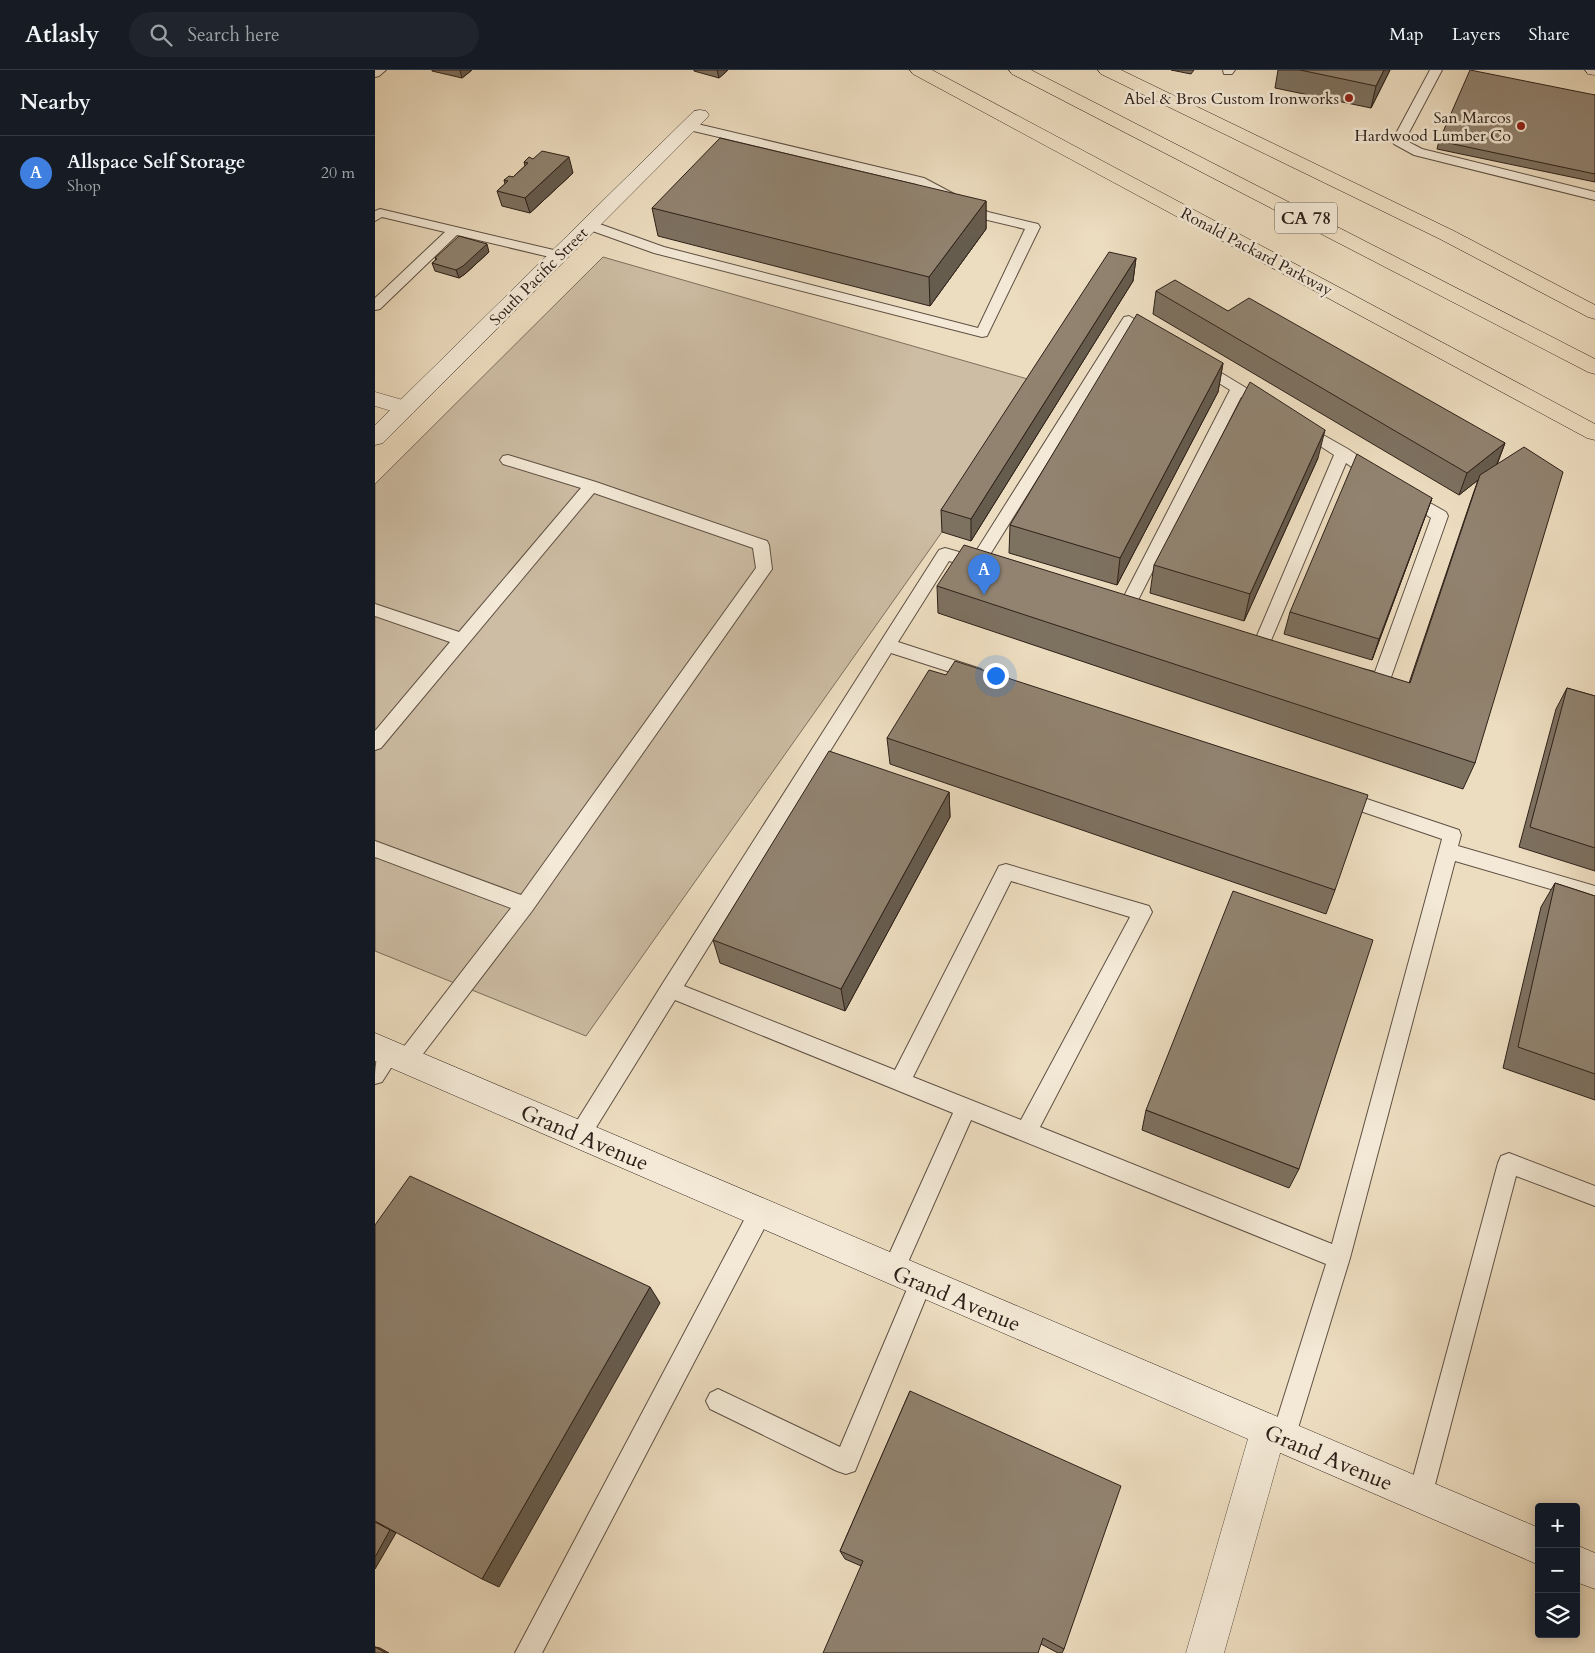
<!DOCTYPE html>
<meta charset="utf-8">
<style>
:root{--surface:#171b24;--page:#20242c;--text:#f1f3f6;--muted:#9ea1a6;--line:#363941;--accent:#7c3aed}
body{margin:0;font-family:Cardo,serif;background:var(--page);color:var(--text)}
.controls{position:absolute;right:15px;bottom:15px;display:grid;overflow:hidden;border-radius:5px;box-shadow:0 2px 12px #0003}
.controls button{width:45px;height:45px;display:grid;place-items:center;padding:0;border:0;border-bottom:1px solid var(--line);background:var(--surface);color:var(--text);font:25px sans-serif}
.you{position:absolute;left:620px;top:605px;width:18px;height:18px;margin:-12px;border:4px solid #fff;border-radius:50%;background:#1a73e8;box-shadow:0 0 0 8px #1a73e833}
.badge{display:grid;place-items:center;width:32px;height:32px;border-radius:50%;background:var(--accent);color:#fff;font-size:16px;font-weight:700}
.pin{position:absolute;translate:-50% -41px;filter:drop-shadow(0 1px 2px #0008)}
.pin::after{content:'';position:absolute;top:26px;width:18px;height:15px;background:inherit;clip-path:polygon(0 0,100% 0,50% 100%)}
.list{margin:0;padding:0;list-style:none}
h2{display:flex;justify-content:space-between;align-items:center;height:65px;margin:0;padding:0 20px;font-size:21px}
h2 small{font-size:16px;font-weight:400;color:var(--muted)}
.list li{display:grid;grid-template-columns:32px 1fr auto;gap:15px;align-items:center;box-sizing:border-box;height:75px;padding:0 20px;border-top:1px solid var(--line)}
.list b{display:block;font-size:19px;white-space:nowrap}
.list p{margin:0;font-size:16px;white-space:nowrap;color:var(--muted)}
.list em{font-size:16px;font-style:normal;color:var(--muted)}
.icon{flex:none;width:28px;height:28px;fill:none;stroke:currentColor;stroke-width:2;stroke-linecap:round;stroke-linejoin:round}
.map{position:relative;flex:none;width:1220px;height:1583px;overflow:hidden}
header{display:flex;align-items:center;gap:30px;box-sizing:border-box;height:70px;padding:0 25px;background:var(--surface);border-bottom:1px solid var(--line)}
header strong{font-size:24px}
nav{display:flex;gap:28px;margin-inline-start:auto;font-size:18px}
.search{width:350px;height:45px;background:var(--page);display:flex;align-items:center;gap:12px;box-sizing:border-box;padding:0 18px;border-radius:28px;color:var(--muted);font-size:19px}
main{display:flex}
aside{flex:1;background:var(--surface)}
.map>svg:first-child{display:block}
</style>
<header>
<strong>Atlasly</strong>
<div class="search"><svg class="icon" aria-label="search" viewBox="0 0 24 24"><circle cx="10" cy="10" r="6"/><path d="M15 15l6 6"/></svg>Search here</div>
<nav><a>Map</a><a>Layers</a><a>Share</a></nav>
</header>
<main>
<aside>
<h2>Nearby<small></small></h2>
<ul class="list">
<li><span class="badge" style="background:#3f7fe0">A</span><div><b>Allspace Self Storage</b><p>Shop</p></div><em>20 m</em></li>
</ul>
</aside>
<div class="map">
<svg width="1220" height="1583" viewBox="0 0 1220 1583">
<rect width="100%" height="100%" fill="#edddc0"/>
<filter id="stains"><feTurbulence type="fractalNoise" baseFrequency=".004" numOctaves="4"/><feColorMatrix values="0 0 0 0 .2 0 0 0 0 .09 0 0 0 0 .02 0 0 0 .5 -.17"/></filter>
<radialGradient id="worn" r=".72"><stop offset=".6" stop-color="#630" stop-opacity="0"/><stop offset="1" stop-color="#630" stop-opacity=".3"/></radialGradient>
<polygon fill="#cdbda4" stroke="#7e6f5e" points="228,187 663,312 567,462 211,966 0,881 0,414"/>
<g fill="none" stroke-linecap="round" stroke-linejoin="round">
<defs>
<g id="lane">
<polygon points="0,0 11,0 4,6 0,7"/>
<polygon points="848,0 860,0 857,4 849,4"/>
<polygon points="1055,0 1067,0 1030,70 1047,79 1220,122 1220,130 1039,85 1019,74 1017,71"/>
<polygon points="314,52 549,108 613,142 663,154 665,157 612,266 607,267 279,183 209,158 207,155 209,152 219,152 289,177 603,258 650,159 604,148 541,114 310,59 308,56 310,53"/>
<polygon points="5,139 183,181 190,185 183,189 82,165 5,239 0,240 0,228 70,162 7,147 0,151 0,141"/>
<path d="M754,246L783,263L785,266L783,269H773L756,258L611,491L613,494L611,498L605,500L574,491L523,572L606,599L609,604L606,609L600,610L516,583L309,916L520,1000L624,796L631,794L774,836L777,842L774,848L665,1057L957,1174L1067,769L959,732L956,727L959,722L965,720L1084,760L1086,765L1083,776L1220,816V832L1080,791L975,1188L920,1368L916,1376L908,1380L900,1376L896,1368L951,1194L596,1050L526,1208L518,1211L510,1208L507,1200L578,1043L300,930L212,1072L204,1075L196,1072L193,1065L288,913L564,480L570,478L598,486L747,250L749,247ZM636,811L755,847L646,1050L538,1007Z"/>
<path d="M825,290L896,333L898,336L896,339C885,342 875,333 866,327L760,536L758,540L752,542L746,540L744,536L855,320L820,298L818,295L820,292Z"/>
<path d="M927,353L973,379L1006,401L1009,405L1006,409C994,412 981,400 971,393L894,575L892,579L886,581L880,579L878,575L959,385L922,361L920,358L922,355Z"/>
<path d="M133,385L221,412L392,471L394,475L397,499L157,841L38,997L31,999L24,997L21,990L7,1012L0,1014C0,998 0,980 14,974L21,976L24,983L136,838L0,787V771L146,825L381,498L378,478L219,423L6,678L0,680V661L75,572L0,546V534L84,562L206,418L128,394L125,390L128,386Z"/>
<polygon points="1032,420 1071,442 1073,446 1015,610 1012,615 1006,616 981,610 978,605 981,600 987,599 1000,602 1056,448 1027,429 1024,425 1027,421"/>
<polygon points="1134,1083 1220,1116 1220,1136 1141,1106 1057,1426 1054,1435 1045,1438 1036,1435 1033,1426 1123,1093 1126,1086"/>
<polygon points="385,1132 393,1135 396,1143 393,1151 167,1583 140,1583 377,1135"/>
<polygon points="546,1202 554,1205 557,1213 480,1401 471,1404 462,1401 335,1339 331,1331 335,1323 343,1319 465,1377 538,1205"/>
</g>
<g id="street">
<polygon points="0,322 38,333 41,338 38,343 30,345 0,336"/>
<polygon points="893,1344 905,1350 911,1362 849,1583 811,1583 875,1362 881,1350"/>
</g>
<g id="secondary">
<polygon points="1210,0 1220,0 1220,5 1213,4"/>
<polygon points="325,40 331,41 334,45 331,49 8,373 0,375 0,355 319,41"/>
<polygon points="0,963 1164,1458 1164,1495 0,991"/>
<polygon points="1201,1475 1220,1483 1220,1519 1201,1512"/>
</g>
<g id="highway">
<polygon points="535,0 557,0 1220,354 1220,370 1212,368 538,4"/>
<polygon points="634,0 656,0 1220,289 1220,304 1213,302 637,4"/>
<polygon points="723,0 746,0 1079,161 1220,235 1220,249 1213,247 1065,169 726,4"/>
</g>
</defs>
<use href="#lane" stroke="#5e5043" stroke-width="2"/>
<use href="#street" stroke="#5e5043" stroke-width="1"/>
<use href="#secondary" stroke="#2e2119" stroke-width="1"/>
<use href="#highway" stroke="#2e2119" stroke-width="1"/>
<use href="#lane" fill="#f3e9d6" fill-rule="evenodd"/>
<use href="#street" fill="#f3e9d6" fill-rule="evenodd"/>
<use href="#secondary" fill="#f3e9d6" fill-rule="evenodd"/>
<use href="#highway" fill="#edddc0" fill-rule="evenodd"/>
</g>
<g fill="#7d7160" stroke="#2e2119">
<polygon points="57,0 97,0 87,8 57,1"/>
<polygon points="319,0 353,0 344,8 319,1"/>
<polygon points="796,0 819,0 816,4"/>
<polygon points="903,0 1015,0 996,38 900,18"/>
<polygon points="1220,25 1220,112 1062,79 1064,71"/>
<polygon points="149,92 198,103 155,143 127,136 122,121 130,114 129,110 138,107 150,96"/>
<polygon points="611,131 611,159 555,236 283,166 277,138"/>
<polygon points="114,182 90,204 84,208 60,201 57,193 61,190 60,188"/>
<polygon points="761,188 758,211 596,471 567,462 566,440"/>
<polygon points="781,221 853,241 1130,373 1122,395 1100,693 1088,719 563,543 562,516 1034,613 1095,433 1103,410 1084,425 778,244"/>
<polygon points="848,293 843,322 742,515 634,483 635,455"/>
<polygon points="943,388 869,551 775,523 779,495"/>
<polygon points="1057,428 997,590 909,564 915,542"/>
<polygon points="571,605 960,820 951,844 515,694 512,668"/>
<polygon points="1192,618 1220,626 1220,801 1144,777 1181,639"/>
<polygon points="574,722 575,747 470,941 345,893 338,870"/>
<polygon points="1180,813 1220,826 1220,1030 1128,998 1166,837"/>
<polygon points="771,1040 924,1099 914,1118 767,1060"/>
<polygon points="535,1321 689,1579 687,1583 683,1583 666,1574 470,1489 465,1481"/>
</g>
<g fill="#665c4e" stroke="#2e2119">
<polygon points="86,0 97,0 87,8 85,1"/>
<polygon points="342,0 353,0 344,8"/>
<polygon points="1009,0 1015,0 996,38 1001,16"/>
<polygon points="194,87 198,103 155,143 150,128"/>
<polygon points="611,131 611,159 555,236 554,207"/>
<polygon points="112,174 114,182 90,204 84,208 81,200"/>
<polygon points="761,188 758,211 596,471 596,449"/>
<polygon points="848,293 843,322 742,515 745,488"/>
<polygon points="950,360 943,388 869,551 875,524"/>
<polygon points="1130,373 1121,396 1084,425 1092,403"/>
<polygon points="1057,428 1049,450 997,590 1004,569"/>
<polygon points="574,722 575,747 470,941 466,919"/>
<polygon points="275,1217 285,1233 124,1517 107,1509"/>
<polygon points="0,1452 21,1463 0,1499"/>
<polygon points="0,1577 5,1578 14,1583 11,1583"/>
</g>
<g fill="#918370" stroke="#2e2119">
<polygon points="925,0 1009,0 1001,16"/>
<polygon points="1095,0 1220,25 1220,104 1064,71"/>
<polygon points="345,68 611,131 554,207 277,138"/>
<polygon points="167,81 194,87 150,128 122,121 133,111 129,110 134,106 138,107 153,93 149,92 154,87 158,89"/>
<polygon points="84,166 112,174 88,196 81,200 57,193 62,189 60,188"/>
<polygon points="734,182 761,188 596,449 566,440"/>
<polygon points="800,210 853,241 874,228 1130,373 1092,403 781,221"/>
<polygon points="762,244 848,293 745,488 635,455"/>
<polygon points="875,312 950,360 875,524 779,495"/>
<polygon points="1149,377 1188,402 1100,693 562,516 589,475 1035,613 1105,405"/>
<polygon points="982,384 1057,428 1004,569 915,542"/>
<polygon points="580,591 993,725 960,820 512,668 554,600 571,605"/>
<polygon points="1192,618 1220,626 1220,778 1155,757"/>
<polygon points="454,681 574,722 466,919 338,870"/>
<polygon points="1180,813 1220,826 1220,1004 1143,977"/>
<polygon points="858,821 998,870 924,1099 771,1040"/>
<polygon points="35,1106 275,1217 107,1509 0,1451 0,1155"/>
<polygon points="535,1321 746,1416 689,1579 668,1568 663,1583 448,1583 488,1491 465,1481"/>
<polygon points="0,1452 15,1460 0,1487"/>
<polygon points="0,1577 11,1583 0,1583"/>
</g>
<g fill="#8f2418" stroke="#f3e9d6" stroke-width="2">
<circle cx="974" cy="28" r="5"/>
<circle cx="1146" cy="56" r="5"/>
</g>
<g text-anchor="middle" stroke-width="5" stroke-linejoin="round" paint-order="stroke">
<g font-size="16" fill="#2e2119" stroke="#f3e9d6" text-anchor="end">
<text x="964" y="34">Abel &amp; Bros Custom Ironworks</text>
<text x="1136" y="53">San Marcos<tspan x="1136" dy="18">Hardwood Lumber Co</tspan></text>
</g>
<g font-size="16" fill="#2e2119" stroke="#f3e9d6">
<text transform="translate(882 181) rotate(28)" y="6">Ronald Packard Parkway</text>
<text transform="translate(163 206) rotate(-45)" y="6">South Pacific Street</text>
</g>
<rect fill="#f3e9d6" stroke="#695d52" stroke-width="1" x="900" y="132.5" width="62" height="31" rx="4"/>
<g font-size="18" font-weight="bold" fill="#2e2119">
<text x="931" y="154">CA 78</text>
</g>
<g font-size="22" fill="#2e2119" stroke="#f3e9d6">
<text transform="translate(210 1067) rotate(23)" y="8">Grand Avenue</text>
<text transform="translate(582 1228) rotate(23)" y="8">Grand Avenue</text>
<text transform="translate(954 1387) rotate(23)" y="8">Grand Avenue</text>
</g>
</g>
<rect width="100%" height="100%" filter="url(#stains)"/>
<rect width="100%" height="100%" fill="url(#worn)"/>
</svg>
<div class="controls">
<button>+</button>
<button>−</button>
<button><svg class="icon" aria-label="layers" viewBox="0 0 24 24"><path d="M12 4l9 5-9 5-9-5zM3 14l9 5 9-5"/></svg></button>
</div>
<div class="you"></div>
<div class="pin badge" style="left:609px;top:525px;background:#3f7fe0">A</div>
</div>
</main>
